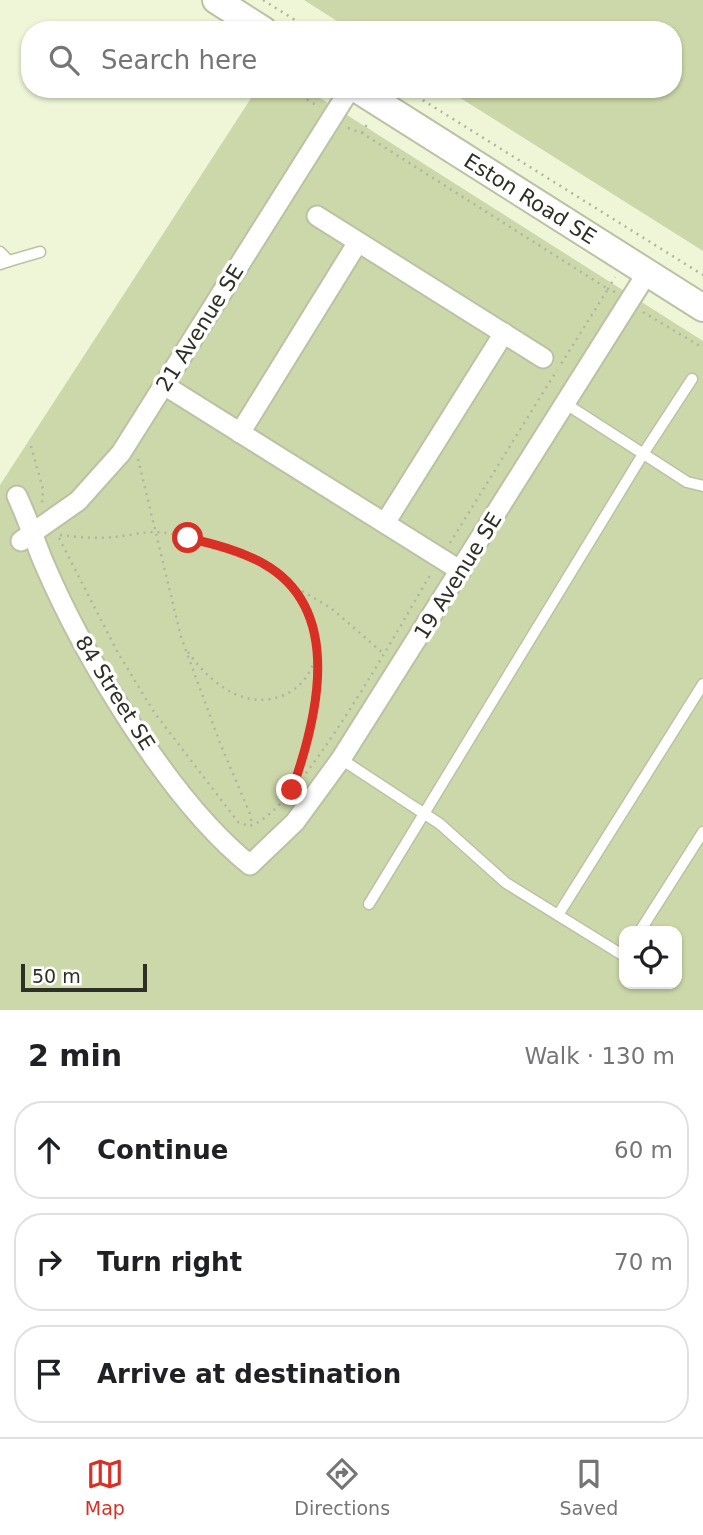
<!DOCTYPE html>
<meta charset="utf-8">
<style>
:root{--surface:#fff;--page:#f2f2f2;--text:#202124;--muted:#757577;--line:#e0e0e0;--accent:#d93025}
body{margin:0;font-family:"DejaVu Sans",sans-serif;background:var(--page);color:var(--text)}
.controls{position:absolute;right:21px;bottom:21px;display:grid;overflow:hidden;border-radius:14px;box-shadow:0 2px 5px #0004}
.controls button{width:63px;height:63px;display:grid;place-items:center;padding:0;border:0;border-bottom:2px solid var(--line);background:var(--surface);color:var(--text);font:35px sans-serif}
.scale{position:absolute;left:21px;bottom:18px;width:126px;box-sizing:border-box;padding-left:7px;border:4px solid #2d3024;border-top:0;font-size:19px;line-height:24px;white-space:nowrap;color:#2d3024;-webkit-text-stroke:5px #fff;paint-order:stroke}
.stop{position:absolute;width:21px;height:21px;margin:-16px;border:5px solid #d93025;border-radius:50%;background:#fff}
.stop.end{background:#d93025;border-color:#fff;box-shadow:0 2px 7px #0008}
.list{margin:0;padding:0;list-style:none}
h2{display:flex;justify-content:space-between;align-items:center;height:91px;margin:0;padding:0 28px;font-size:30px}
h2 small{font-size:23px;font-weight:400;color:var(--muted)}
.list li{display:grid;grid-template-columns:46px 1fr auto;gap:21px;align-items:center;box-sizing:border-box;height:98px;margin:0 14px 14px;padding:0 14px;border:2px solid var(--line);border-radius:28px}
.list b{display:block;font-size:26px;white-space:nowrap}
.list em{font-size:23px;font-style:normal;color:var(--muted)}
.icon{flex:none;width:38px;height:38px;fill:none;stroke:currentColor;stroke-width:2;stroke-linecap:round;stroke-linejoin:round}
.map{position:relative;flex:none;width:703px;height:1010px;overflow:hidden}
.search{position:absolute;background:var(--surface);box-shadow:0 2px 5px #0004;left:21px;right:21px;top:21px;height:77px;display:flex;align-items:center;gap:18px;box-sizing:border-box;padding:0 24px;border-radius:28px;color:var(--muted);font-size:26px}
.sheet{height:427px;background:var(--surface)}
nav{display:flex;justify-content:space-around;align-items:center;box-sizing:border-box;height:98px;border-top:2px solid var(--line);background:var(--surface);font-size:19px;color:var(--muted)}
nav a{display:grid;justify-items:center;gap:4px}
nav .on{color:var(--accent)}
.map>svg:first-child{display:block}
</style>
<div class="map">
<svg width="703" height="1010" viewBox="0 0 703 1010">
<rect width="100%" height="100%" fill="#eef6d7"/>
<g fill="#cdd8aa" fill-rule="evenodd">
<polygon points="304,0 703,0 703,251 446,89 673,89 673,30 351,30"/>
<path d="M257,89H306L703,341V1010H0V485ZM624,931H677V984H624Z"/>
</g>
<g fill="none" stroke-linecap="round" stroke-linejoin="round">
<defs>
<g id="lane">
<polyline points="0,252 9,261 0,264"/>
<polyline points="9,261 40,252"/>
<polyline points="566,404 687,482 703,486"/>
<polyline points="341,759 440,824 506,883 624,956"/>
<polyline points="369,904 643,454 692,379"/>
<polyline points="558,915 703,684"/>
<polyline points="640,931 703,832"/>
</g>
<g id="street">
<polyline points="317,216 543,358"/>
<polyline points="164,385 461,571"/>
<polyline points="240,433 358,242"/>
<path d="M17,496C27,517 34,539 43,561C84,657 169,800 250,865L295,822L341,759L647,273"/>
<polyline points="385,523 504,333"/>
<polyline points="21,541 78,501 121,453 350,89"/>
</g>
<g id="secondary">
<polyline points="216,0 263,30"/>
<polyline points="357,89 703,308"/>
</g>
</defs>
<use href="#lane" stroke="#bbc2a4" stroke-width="13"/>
<use href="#street" stroke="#bbc2a4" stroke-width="23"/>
<use href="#secondary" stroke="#bbc2a4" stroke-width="30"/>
<g stroke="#afb69d" stroke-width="2.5" stroke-dasharray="2 5" stroke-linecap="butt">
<polyline points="263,0 311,30"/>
<polyline points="405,89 703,275"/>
<polyline points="295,92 319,107"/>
<polyline points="348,128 362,133 608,289 561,364"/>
<polyline points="362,133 369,121"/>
<polyline points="615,292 608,289 615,277"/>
<polyline points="643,312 703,348"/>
<polyline points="31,446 43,489 42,504"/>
<polyline points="138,459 181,637 220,743 250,814 252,825"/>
<path d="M60,535C78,537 96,539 114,537C127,536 142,532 156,532C182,534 210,542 234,551C345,593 325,696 293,788"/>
<path d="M59,538L118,653L154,712L238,822L249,826C297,815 403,620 432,572"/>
<polyline points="450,543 557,370"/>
<polyline points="290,584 331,608 383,653"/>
<path d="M188,652C212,686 250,714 290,692C305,683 314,668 316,651"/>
</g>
<use href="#lane" stroke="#fff" stroke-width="10"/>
<use href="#street" stroke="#fff" stroke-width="19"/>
<use href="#secondary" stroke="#fff" stroke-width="26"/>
</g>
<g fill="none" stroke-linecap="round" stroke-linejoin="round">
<path stroke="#d93025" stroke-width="9" d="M188,538C214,544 241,551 264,564C345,610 317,719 292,790"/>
</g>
<g text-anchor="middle" stroke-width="7" stroke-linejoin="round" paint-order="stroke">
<g font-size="21" fill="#2d3024" stroke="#fff">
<text transform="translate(530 199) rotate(32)" y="7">Eston Road SE</text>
<text transform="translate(200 328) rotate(-58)" y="7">21 Avenue SE</text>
<text transform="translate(458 576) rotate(-58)" y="7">19 Avenue SE</text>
<text transform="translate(115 693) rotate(58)" y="7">84 Street SE</text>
</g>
</g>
</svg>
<div class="controls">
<button><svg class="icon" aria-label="locate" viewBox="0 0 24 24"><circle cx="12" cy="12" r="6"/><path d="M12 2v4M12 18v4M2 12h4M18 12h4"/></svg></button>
</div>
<div class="scale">50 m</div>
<div class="stop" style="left:188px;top:538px"></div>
<div class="stop end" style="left:292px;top:790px"></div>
<div class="search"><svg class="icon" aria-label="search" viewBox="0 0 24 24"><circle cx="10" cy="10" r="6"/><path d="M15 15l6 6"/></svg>Search here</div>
</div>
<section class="sheet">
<h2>2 min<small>Walk · 130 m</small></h2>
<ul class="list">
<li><svg class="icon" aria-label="ahead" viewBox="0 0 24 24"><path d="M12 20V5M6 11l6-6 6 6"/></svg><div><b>Continue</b></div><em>60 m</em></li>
<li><svg class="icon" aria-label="right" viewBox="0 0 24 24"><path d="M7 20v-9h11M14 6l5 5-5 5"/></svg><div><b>Turn right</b></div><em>70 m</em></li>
<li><svg class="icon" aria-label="arrive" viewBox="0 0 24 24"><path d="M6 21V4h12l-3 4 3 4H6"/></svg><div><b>Arrive at destination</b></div></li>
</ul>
</section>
<nav>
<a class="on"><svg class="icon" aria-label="map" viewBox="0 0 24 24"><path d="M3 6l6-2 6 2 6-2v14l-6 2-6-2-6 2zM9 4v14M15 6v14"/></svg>Map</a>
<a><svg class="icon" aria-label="directions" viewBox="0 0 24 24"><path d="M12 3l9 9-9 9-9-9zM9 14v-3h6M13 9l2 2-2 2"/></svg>Directions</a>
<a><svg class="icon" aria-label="saved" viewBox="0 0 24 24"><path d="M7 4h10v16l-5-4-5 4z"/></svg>Saved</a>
</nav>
